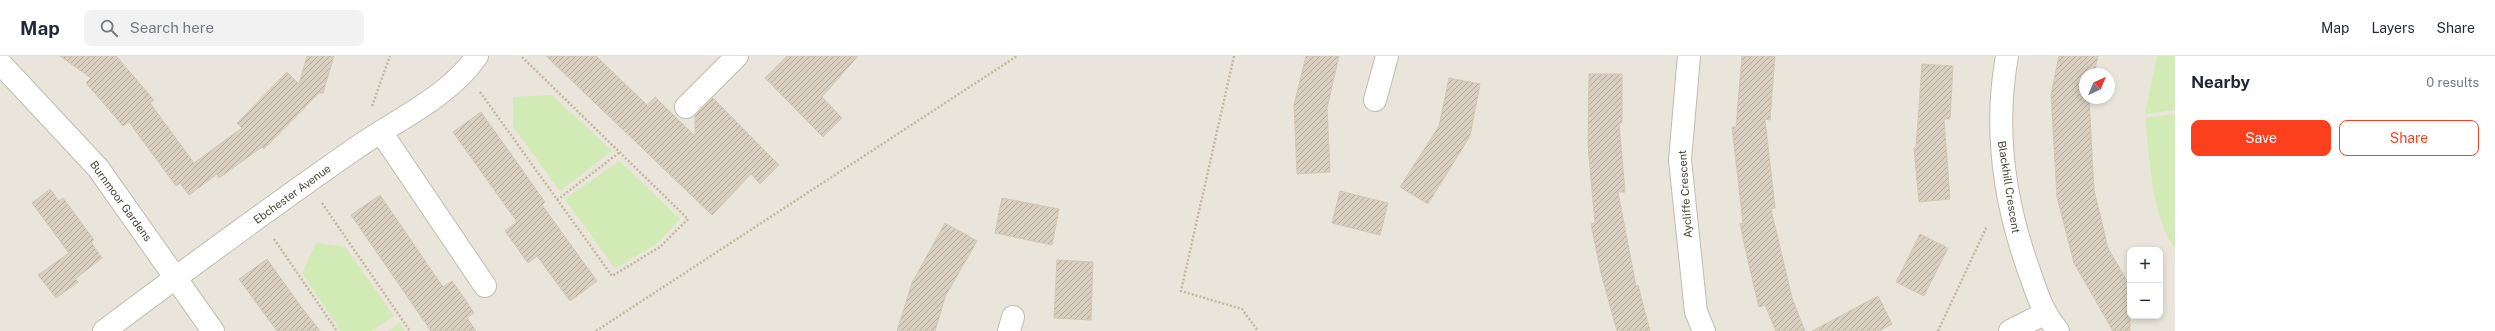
<!DOCTYPE html>
<meta charset="utf-8">
<style>
:root{--surface:#fff;--page:#f2f2f3;--text:#1f2937;--muted:#747a83;--line:#e0e1e3;--accent:#fc3f1d}
body{margin:0;font-family:"Public Sans",sans-serif;background:var(--page);color:var(--text)}
.controls{position:absolute;right:12px;bottom:12px;display:grid;overflow:hidden;border-radius:8px;box-shadow:0 2px 6px #0003}
.controls button{width:36px;height:36px;display:grid;place-items:center;padding:0;border:0;border-bottom:1px solid var(--line);background:var(--surface);color:var(--text);font:20px sans-serif}
.compass{position:absolute;left:2079px;top:12px;width:36px;height:36px;border-radius:50%;background:var(--surface);box-shadow:0 2px 6px #0003;rotate:44deg}
.list{margin:0;padding:0;list-style:none}
h2{display:flex;justify-content:space-between;align-items:center;height:52px;margin:0;padding:0 16px;font-size:17px}
h2 small{font-size:13px;font-weight:400;color:var(--muted)}
.actions{display:flex;gap:8px;padding:12px 16px}
.actions a{flex:1;padding:9px 0;border:1px solid var(--accent);border-radius:8px;text-align:center;font-size:14px;color:var(--accent)}
.actions .main{background:var(--accent);color:#fff}
.icon{flex:none;width:22px;height:22px;fill:none;stroke:currentColor;stroke-width:2;stroke-linecap:round;stroke-linejoin:round}
.map{position:relative;flex:none;width:2175px;height:275px;overflow:hidden}
header{display:flex;align-items:center;gap:24px;box-sizing:border-box;height:56px;padding:0 20px;background:var(--surface);border-bottom:1px solid var(--line)}
header strong{font-size:19px}
nav{display:flex;gap:22px;margin-inline-start:auto;font-size:14px}
.search{width:280px;height:36px;background:var(--page);display:flex;align-items:center;gap:10px;box-sizing:border-box;padding:0 14px;border-radius:8px;color:var(--muted);font-size:15px}
main{display:flex}
aside{flex:1;background:var(--surface)}
.map>svg:first-child{display:block}
</style>
<header>
<strong>Map</strong>
<div class="search"><svg class="icon" aria-label="search" viewBox="0 0 24 24"><circle cx="10" cy="10" r="6"/><path d="M15 15l6 6"/></svg>Search here</div>
<nav><a>Map</a><a>Layers</a><a>Share</a></nav>
</header>
<main>
<div class="map">
<svg width="2175" height="275" viewBox="0 0 2175 275">
<defs>
<pattern id="building-hatch" width="6" height="6" patternUnits="userSpaceOnUse"><rect width="6" height="6" fill="#d8cfc1"/><path d="M-1 1l2-2M0 6l6-6M5 7l2-2" fill="none" stroke="#b1aa9e"/></pattern>
</defs>
<rect width="100%" height="100%" fill="#f6f3ec"/>
<path fill="#eae5da" fill-rule="evenodd" d="M0,0H2175V275H0ZM2085,18H2109V42H2085ZM2130,194H2160V260H2130Z"/>
<g fill="#d2eab5">
<polygon points="2157,0 2175,0 2175,54 2145,58"/>
<polygon points="552,39 612,95 560,135 513,70 513,41"/>
<path d="M2175,58V193C2151,159 2150,102 2145,62Z"/>
<polygon points="619,105 680,163 655,189 615,212 565,143"/>
<polygon points="316,187 345,191 394,260 371,275 341,275 302,217"/>
<polygon points="400,267 405,275 388,275"/>
</g>
<g fill="url(#building-hatch)" stroke="#d3c7b4">
<polygon points="60,0 116,0 154,44 150,47 194,107 242,72 237,67 287,16 299,28 307,0 334,0 323,37 319,37 264,93 262,91 219,122 217,118 189,139 180,127 176,130 129,66 123,70 86,27 91,22"/>
<polygon points="546,0 596,0 647,49 655,41 695,80 695,60 713,42 779,109 760,128 751,118 712,159"/>
<polygon points="787,0 858,0 822,41 842,62 823,81 765,22"/>
<polygon points="1306,0 1339,0 1327,52 1330,116 1297,118 1294,49"/>
<polygon points="1742,0 1775,0 1770,64 1765,63 1775,152 1771,153 1792,242 1805,275 1776,275 1765,249 1759,251 1749,209 1740,168 1743,167 1732,71 1736,71"/>
<polygon points="2059,0 2098,0 2094,18 2085,18 2085,42 2089,42 2094,134 2108,192 2130,230 2130,275 2113,275 2074,207 2057,141 2051,38"/>
<polygon points="1922,8 1953,10 1950,63 1944,63 1950,143 1919,146 1914,92 1916,92"/>
<polygon points="1589,18 1622,18 1622,67 1619,67 1625,136 1618,136 1636,230 1638,229 1650,275 1617,275 1601,217 1591,168 1595,167 1588,90"/>
<polygon points="1449,22 1480,28 1470,80 1428,148 1400,131 1439,70"/>
<polygon points="481,56 545,146 542,149 597,225 570,245 537,200 528,207 505,175 517,166 453,76"/>
<polygon points="50,133 59,145 63,142 94,184 91,186 102,202 75,223 78,226 56,242 38,219 69,197 32,147"/>
<polygon points="1340,135 1388,147 1380,179 1332,167"/>
<polygon points="380,139 443,231 452,225 460,236 474,257 467,262 476,275 431,275 351,159"/>
<polygon points="1002,142 1059,153 1052,189 995,177"/>
<polygon points="945,167 977,185 945,241 935,275 897,275 912,227"/>
<polygon points="1920,178 1948,192 1924,240 1896,226"/>
<polygon points="267,203 299,248 320,275 277,275 255,245 239,223"/>
<polygon points="1057,204 1093,206 1091,264 1054,262"/>
<polygon points="1878,240 1892,268 1879,275 1812,275"/>
</g>
<g fill="none" stroke-linecap="round" stroke-linejoin="round">
<defs>
<g id="minor">
<polyline points="1689,0 1680,104 1696,256 1704,275"/>
<path d="M2007,0C1994,72 2004,144 2028,212C2037,237 2041,254 2058,275"/>
<polyline points="0,7 98,112 213,275"/>
<polyline points="1375,44 1387,0"/>
<polyline points="686,51 737,0"/>
<polyline points="381,76 485,230"/>
<path d="M104,275C187,213 271,151 356,92C396,64 449,41 477,0"/>
<polyline points="1009,275 1013,261"/>
<polyline points="2010,275 2044,258"/>
</g>
</defs>
<use href="#minor" stroke="#c2bbae" stroke-width="24"/>
<g stroke="#c4b79f" stroke-width="2.5" stroke-dasharray="2 2" stroke-linecap="butt">
<polyline points="1234,0 1181,235 1242,253 1258,275"/>
<polyline points="480,36 612,220 660,191 688,163 521,0"/>
<polyline points="372,50 390,0"/>
<polyline points="557,144 620,96"/>
<polyline points="322,147 410,275"/>
<polyline points="274,183 337,275"/>
<polyline points="596,275 1017,0"/>
<polyline points="1938,275 1987,170"/>
</g>
<use href="#minor" stroke="#fff" stroke-width="22"/>
</g>
<g text-anchor="middle" stroke-width="3" stroke-linejoin="round" paint-order="stroke">
<g font-size="11" fill="#4b4439" stroke="#fff">
<text transform="translate(2009 131) rotate(81)" y="4">Blackhill Crescent</text>
<text transform="translate(292 138) rotate(-36)" y="4">Ebchester Avenue</text>
<text transform="translate(1685 138) rotate(-94)" y="4">Aycliffe Crescent</text>
<text transform="translate(121 145) rotate(54)" y="4">Burnmoor Gardens</text>
</g>
</g>
</svg>
<div class="controls">
<button>+</button>
<button>−</button>
</div>
<svg class="compass" viewBox="-18 -18 36 36"><path d="M0-13l5 13h-10z" fill="#e53935"/><path d="M0 13l5-13h-10z" fill="#747a83"/></svg>
</div>
<aside>
<h2>Nearby<small>0 results</small></h2>
<ul class="list">
</ul>
<div class="actions"><a class="main">Save</a><a>Share</a></div>
</aside>
</main>
